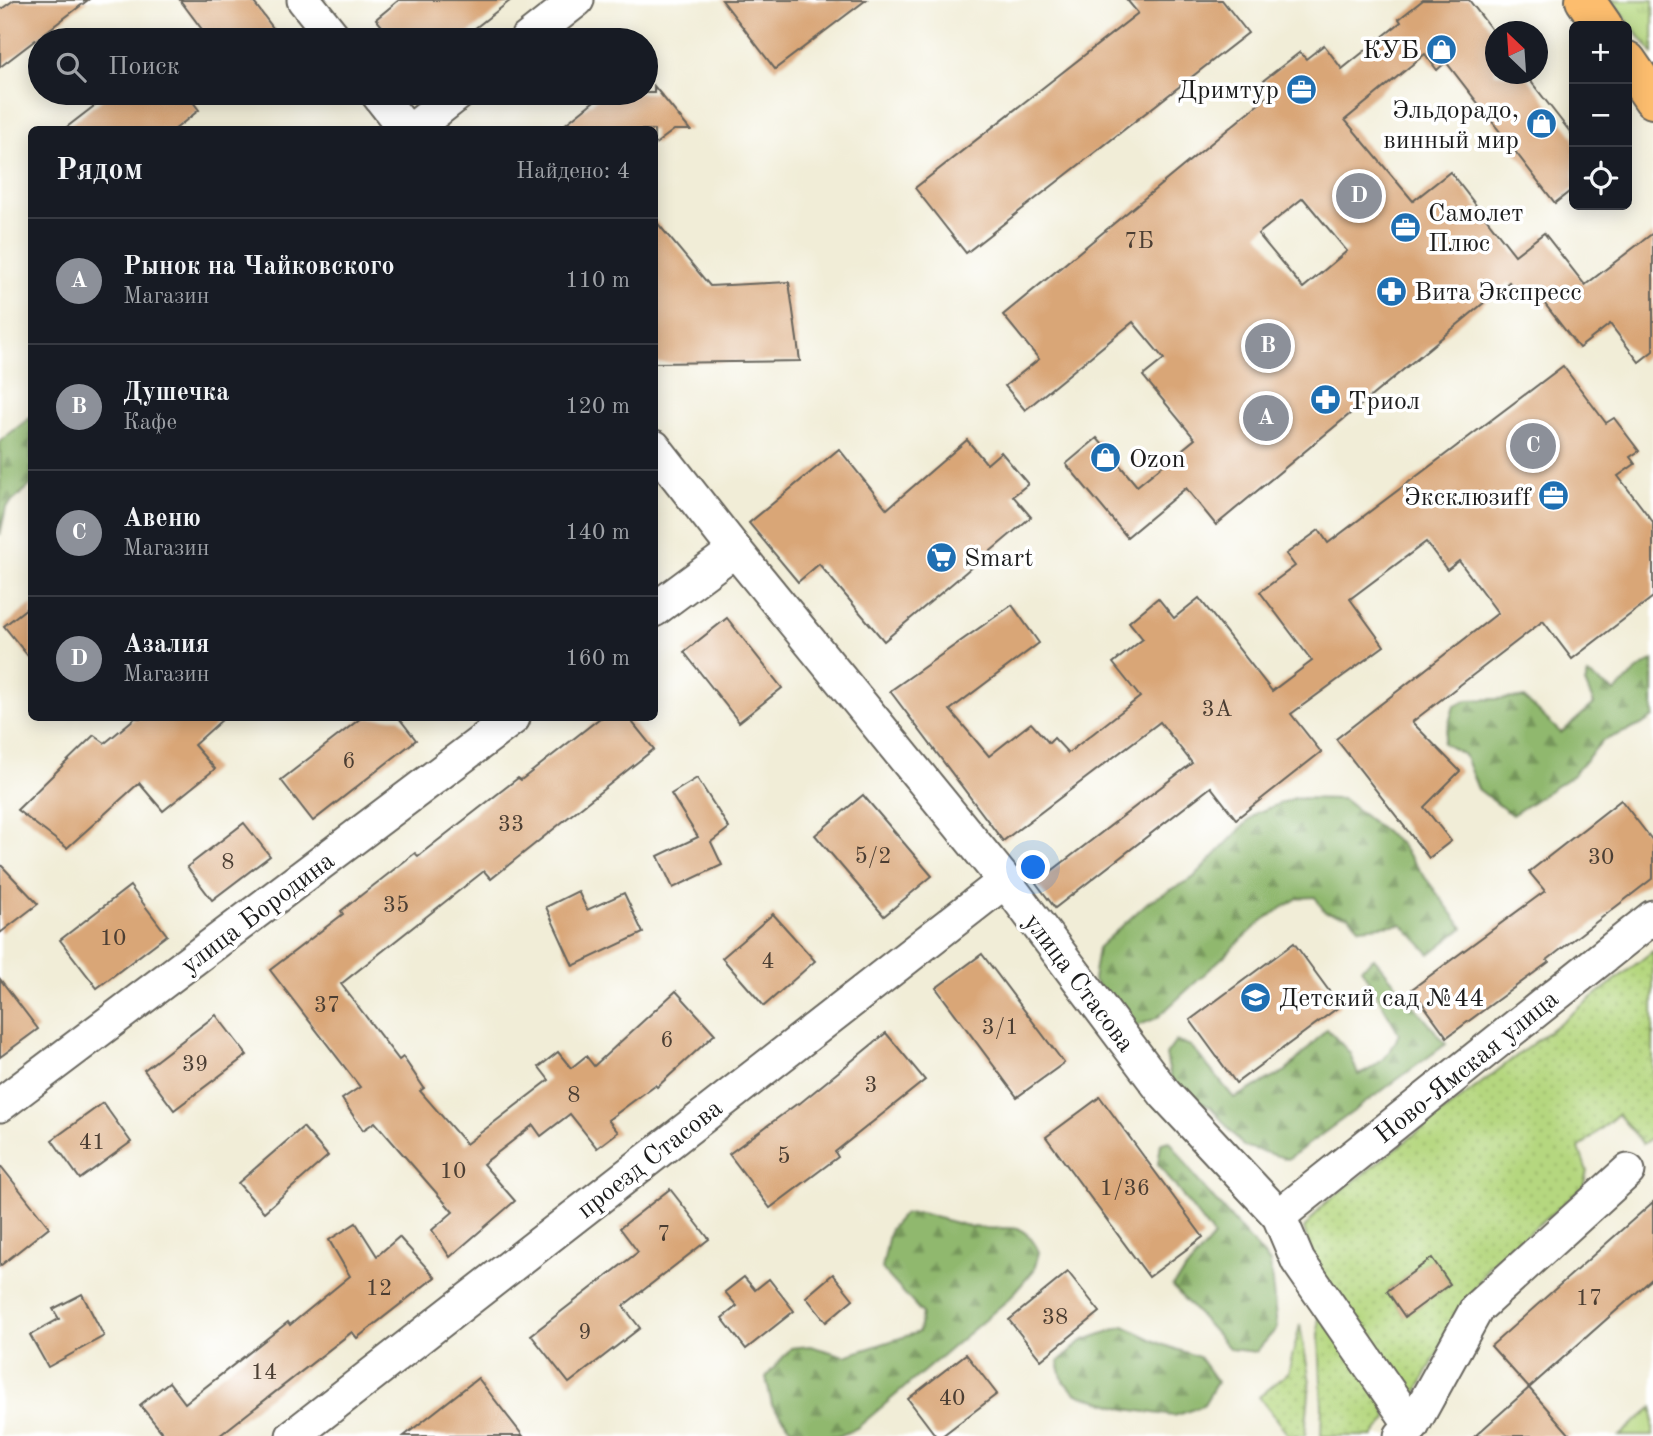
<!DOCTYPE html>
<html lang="ru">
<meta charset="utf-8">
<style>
:root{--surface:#171b24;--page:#20242c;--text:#f1f3f6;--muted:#9ea1a6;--line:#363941;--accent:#8c9099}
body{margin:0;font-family:"Old Standard TT",serif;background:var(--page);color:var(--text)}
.controls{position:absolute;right:21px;top:21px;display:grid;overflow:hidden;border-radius:10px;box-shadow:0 4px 18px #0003}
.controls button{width:63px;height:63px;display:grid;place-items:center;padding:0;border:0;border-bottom:2px solid var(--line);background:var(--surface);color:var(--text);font:35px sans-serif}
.compass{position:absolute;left:1485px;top:21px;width:63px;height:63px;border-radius:50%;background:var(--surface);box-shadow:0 4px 18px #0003;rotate:335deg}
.you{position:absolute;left:1034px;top:868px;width:24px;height:24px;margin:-18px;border:5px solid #fff;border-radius:50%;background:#1a73e8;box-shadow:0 0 0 10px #1a73e833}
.badge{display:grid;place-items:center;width:46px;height:46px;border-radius:50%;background:var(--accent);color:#fff;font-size:23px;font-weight:700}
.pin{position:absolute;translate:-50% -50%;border:4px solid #fff;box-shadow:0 2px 7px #0006}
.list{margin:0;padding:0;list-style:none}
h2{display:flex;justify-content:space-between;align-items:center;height:91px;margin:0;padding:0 28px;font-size:30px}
h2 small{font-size:23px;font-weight:400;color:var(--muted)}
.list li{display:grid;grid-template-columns:46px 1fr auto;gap:21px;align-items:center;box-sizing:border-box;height:126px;padding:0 28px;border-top:2px solid var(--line)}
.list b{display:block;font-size:26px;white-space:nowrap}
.list p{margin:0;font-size:23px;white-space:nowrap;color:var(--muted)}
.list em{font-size:23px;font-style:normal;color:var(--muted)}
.icon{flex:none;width:38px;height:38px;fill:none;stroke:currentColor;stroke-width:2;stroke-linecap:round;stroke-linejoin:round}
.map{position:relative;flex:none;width:1653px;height:1436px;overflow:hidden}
.search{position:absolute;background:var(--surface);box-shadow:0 4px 18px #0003;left:28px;top:28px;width:630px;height:77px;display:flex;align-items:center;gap:18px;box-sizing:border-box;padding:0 24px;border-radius:38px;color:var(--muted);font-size:26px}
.panel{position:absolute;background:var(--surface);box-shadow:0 4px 18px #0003;left:28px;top:126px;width:630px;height:595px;border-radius:10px}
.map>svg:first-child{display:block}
</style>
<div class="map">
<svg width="1653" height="1436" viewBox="0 0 1653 1436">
<defs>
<pattern id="grass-dots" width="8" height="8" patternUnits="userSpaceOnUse" patternTransform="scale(1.75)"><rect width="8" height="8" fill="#b5d77f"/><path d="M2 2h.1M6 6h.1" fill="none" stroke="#9bb86d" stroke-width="1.8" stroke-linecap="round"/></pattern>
<pattern id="forest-firs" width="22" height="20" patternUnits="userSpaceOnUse" patternTransform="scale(1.75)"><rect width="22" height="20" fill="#90b86e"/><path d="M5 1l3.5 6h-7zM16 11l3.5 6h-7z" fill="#75955a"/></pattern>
<pattern id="park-tufts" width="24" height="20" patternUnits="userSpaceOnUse" patternTransform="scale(1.75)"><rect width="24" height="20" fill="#b5d77f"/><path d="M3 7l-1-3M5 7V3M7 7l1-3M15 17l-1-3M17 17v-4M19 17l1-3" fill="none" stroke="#9bb86d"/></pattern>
</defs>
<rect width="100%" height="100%" fill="#fff"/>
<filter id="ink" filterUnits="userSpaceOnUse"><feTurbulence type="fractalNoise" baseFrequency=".0143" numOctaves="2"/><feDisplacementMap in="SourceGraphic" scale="14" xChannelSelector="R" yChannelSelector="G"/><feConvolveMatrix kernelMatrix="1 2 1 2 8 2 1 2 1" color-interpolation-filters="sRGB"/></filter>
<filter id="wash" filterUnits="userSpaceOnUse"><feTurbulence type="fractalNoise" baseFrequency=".00686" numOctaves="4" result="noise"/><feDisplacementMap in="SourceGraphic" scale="28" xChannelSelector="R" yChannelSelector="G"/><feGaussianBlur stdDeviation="1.57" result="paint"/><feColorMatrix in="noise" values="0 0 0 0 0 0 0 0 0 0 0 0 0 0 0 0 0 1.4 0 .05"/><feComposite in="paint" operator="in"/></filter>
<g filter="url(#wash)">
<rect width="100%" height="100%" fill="#f1edd7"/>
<g fill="url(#grass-dots)" stroke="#687a4e" stroke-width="2" fill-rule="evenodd">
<path d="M1653,951V1136L1643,1144L1618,1114L1579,1148L1587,1171L1583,1187L1488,1267L1452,1326L1410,1405L1317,1269L1304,1229L1323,1205ZM1432,1259L1450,1284L1405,1316L1387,1291Z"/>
<polygon points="1318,1312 1386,1406 1387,1419 1373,1436 1321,1436 1322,1406"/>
<polygon points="1300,1325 1310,1382 1305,1436 1289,1436 1259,1397 1288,1373"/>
</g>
<g fill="url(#forest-firs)" stroke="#566a45" stroke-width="2">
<polygon points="31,417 31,485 6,507 0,535 0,441"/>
<polygon points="1653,660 1653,717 1641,725 1602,741 1573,775 1512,815 1478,789 1464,755 1443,743 1454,706 1467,700 1524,698 1561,733 1594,704 1585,683 1588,675 1615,692 1635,672"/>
<polygon points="1294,798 1343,799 1400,844 1463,928 1430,954 1402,924 1360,928 1349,916 1325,912 1315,897 1298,898 1263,920 1157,1018 1130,1029 1093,979 1098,948 1148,902 1193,878 1256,813"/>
<path d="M1374,958L1446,1044L1288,1159L1243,1146L1211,1107L1183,1095L1171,1079L1166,1055L1176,1041L1191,1046L1234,1098L1286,1071L1327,1029L1350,1053L1358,1075C1377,1068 1393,1052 1399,1033L1361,968Z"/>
<polygon points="1170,1141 1198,1181 1270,1263 1277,1328 1256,1352 1230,1349 1172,1286 1214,1237 1158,1164 1161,1143"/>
<path d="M921,1213C939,1218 957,1224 974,1227C1006,1234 1021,1214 1039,1252L1034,1270L1010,1298L857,1428L839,1436H798L772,1405L766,1377L791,1348L810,1346L845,1356L919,1332L922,1313L882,1269L890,1229L903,1214Z"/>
<polygon points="1124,1326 1161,1344 1199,1357 1217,1382 1203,1406 1174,1416 1126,1409 1077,1394 1063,1381 1058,1362 1082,1341"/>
</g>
<g fill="url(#park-tufts)" stroke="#687a4e" stroke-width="2">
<polygon points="1612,0 1653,0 1653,54"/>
<polygon points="1653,1407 1653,1436 1619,1436"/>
</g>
<g id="blocks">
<g fill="#d9a677" fill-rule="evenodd">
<polygon points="14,0 88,0 0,67 0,10"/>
<polygon points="180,0 252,0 282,40 210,40"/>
<polygon points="399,0 511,0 460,40 393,40 376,19"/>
<polygon points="722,0 866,0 775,69"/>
<polygon points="1127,0 1222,0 1248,33 966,253 915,188 1138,13"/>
<path d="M1423,0H1469L1495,34V74H1525L1574,137V188L1555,203L1446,62L1437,70L1425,54L1345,120L1413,201L1450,172L1515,255L1544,233L1585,285L1653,233V351L1639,362L1610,324L1579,348L1534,290L1522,299L1509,282L1216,525L1186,488L1127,537L1066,464L1097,438L1137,486L1195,439L1143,376L1164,359L1133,322L1025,410L1005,386L1039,359L1003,315L1273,92L1264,80L1300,52L1306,59L1324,45L1342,69L1401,22L1399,19ZM1303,198L1347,251L1303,288L1258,234Z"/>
<polygon points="654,86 690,130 674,130 654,145 654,130 558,130 604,93 654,93"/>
<polygon points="111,93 186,93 199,110 174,130 63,130"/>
<polygon points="654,219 710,286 789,282 800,361 654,363"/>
<polygon points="1563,366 1606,423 1614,418 1639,451 1630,457 1635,464 1618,476 1653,522 1653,597 1572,659 1543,621 1412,722 1460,771 1424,807 1451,841 1429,858 1336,739 1498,613 1459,561 1447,570 1426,542 1350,599 1384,646 1291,714 1321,752 1236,819 1211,787 1055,908 1036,883 1192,763 1160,722 1003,841 890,691 1012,605 1039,643 950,710 989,756 1031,723 1049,743 1054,738 1068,753 1140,697 1113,663 1143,639 1129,622 1158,598 1174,618 1199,598 1272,691 1312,661 1260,592 1295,566 1286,554 1319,530 1328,543"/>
<polygon points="967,440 987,464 1001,452 1028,484 1013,496 1031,517 884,641 819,564 798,582 749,523 839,449 887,509"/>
<polygon points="32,604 32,661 4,626"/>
<polygon points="727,618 782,688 739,722 684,652"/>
<polygon points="135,718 224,718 194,745 215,769 163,811 139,783 67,848 17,810 94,735 105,743"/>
<polygon points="361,718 399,718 416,740 313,821 281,780"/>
<polygon points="600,718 629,718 654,749 491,879 484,871 341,984 399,1060 403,1057 424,1088 420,1091 466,1144 549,1080 539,1067 558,1052 571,1068 586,1056 594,1066 676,991 715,1034 657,1087 655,1085 608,1120 618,1132 597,1148 570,1114 541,1136 533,1125 483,1164 515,1201 450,1257 432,1230 453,1212 375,1122 363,1130 342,1099 360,1087 270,970 343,914 341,911 415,853 418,856 518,778 521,780"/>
<polygon points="697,778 729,828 711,842 722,865 673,888 658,856 698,837 671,794"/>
<polygon points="863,795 932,876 884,916 815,835"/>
<polygon points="1621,800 1653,841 1653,878 1547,960 1549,962 1447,1037 1412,989 1545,891 1529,872"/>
<polygon points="244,823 270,856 212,900 187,867"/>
<polygon points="0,864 38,904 0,933"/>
<polygon points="130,886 167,935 97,988 60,940"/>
<polygon points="578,891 587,910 624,893 643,933 573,966 546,907"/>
<polygon points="773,914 815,961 764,1006 722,958"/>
<polygon points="1294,943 1340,1006 1236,1083 1190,1020"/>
<polygon points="982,954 1064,1063 1017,1097 936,988"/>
<polygon points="0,979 38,1029 0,1057"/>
<polygon points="216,1015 247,1055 174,1110 144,1070"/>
<polygon points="886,1033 925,1080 835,1152 838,1157 770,1208 729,1154 798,1103 799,1104"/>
<polygon points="1100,1097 1203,1237 1149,1277 1046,1137"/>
<polygon points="103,1103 131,1142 80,1179 52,1140"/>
<polygon points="303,1127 328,1156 264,1212 238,1183"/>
<polygon points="0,1165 49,1227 0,1266"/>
<polygon points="670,1189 709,1239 623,1306 640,1328 569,1383 531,1335 638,1252 620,1228"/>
<polygon points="1653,1202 1653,1278 1529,1388 1491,1346"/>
<polygon points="356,1223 377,1256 399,1237 435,1277 357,1338 352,1332 219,1436 165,1436 140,1405 169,1382 185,1403 288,1322 290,1325 350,1276 329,1240"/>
<polygon points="1432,1258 1450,1284 1405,1317 1387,1291"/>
<polygon points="1068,1272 1100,1312 1041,1360 1009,1320"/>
<polygon points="833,1274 853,1299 826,1322 806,1297"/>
<polygon points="744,1277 755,1290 769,1279 794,1311 746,1349 722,1318 737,1306 725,1292"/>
<polygon points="82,1294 104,1336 48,1367 30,1335 59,1319 53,1309"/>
<polygon points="966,1354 997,1394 942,1436 936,1436 908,1399"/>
<polygon points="478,1378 523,1436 404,1436"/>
<polygon points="1529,1388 1571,1436 1475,1436"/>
</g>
</g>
</g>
<g filter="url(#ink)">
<use href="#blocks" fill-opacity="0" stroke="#67655d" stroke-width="2"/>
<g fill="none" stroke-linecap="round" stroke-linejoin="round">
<defs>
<g id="minor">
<polyline points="304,0 336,40"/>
<polyline points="526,40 577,0"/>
<polyline points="377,93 406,130"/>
<polyline points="412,130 459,93"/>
<polyline points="654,447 735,550 1005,881 1165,1094 1279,1216 1298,1261 1412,1426"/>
<polyline points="654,610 735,550"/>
<polyline points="0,1105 513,718"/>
<polyline points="1279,1216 1653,917"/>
<polyline points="293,1436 1005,881"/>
<polyline points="1401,1436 1412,1426 1477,1308 1628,1171"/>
</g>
<g id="major">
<polyline points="1585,0 1603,26"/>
<polyline points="1627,61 1653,99"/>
</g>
</defs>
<use href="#minor" stroke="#67655d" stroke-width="37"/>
<use href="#major" stroke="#67655d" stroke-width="42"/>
<use href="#minor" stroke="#fff" stroke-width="33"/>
<use href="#major" stroke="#fcbd6e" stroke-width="38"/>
</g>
</g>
<defs>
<symbol id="shop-disc" viewBox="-11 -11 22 22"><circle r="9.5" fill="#1f6fb2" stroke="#fff"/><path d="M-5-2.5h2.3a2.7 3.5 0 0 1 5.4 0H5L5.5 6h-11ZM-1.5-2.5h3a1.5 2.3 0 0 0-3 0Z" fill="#fff"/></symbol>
<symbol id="office-disc" viewBox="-11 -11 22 22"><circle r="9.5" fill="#1f6fb2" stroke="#fff"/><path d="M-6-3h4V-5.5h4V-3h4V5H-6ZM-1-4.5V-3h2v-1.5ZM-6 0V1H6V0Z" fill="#fff"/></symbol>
<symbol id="pharmacy-disc" viewBox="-11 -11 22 22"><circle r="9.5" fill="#1f6fb2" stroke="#fff"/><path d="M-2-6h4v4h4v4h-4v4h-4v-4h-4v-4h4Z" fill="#fff"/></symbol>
<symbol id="supermarket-disc" viewBox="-11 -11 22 22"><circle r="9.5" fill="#1f6fb2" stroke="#fff"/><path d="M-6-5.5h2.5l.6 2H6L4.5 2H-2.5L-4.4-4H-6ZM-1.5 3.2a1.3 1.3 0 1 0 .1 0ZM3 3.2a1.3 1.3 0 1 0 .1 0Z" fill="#fff"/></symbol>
<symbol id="school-disc" viewBox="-11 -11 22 22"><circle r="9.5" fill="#1f6fb2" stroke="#fff"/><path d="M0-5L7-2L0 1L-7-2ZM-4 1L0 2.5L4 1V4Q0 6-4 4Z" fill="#fff"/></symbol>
</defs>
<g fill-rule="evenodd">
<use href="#shop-disc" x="1424" y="32" width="35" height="35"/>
<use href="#office-disc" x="1284" y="72" width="35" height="35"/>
<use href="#shop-disc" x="1524" y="106" width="35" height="35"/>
<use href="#office-disc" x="1388" y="210" width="35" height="35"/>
<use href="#pharmacy-disc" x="1374" y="274" width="35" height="35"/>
<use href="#pharmacy-disc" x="1308" y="382" width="35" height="35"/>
<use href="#shop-disc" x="1088" y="440" width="35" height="35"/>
<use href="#office-disc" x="1536" y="478" width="35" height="35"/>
<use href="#supermarket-disc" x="924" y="540" width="35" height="35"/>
<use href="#school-disc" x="1238" y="980" width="35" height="35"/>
</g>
<g text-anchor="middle" stroke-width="7" stroke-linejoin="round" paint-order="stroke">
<g font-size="23" fill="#4b3e33">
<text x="1139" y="248">7Б</text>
<text x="1217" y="716">3А</text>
<text x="349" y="768">6</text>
<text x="511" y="831">33</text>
<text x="873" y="863">5/2</text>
<text x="1601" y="864">30</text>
<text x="228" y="869">8</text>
<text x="396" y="912">35</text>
<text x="113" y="945">10</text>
<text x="768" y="968">4</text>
<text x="327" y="1012">37</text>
<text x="1000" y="1034">3/1</text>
<text x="667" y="1047">6</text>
<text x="195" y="1071">39</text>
<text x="871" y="1092">3</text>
<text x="574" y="1102">8</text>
<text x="92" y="1149">41</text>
<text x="784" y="1163">5</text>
<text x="453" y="1178">10</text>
<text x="1125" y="1195">1/36</text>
<text x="664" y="1241">7</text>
<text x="379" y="1295">12</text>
<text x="1589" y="1305">17</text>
<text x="1055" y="1324">38</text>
<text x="585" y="1339">9</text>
<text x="264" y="1379">14</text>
<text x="952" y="1405">40</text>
</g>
<g font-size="26" fill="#1c1c1c" stroke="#fff" text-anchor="start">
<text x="1419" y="58" text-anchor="end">КУБ</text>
<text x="1279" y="98" text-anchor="end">Дримтур</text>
<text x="1519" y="118" text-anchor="end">Эльдорадо,<tspan x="1519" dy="30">винный мир</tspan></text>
<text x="1428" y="221">Самолет<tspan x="1428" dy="30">Плюс</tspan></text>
<text x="1414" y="300">Вита Экспресс</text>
<text x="1348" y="409">Триол</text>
<text x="1129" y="467">Ozon</text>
<text x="1531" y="505" text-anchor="end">Эксклюзиff</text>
<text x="964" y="566">Smart</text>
<text x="1279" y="1006">Детский сад №44</text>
</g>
<g font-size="26" fill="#1c1c1c" stroke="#fff">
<text transform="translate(257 912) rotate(-37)" y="9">улица Бородина</text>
<text transform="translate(1080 982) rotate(53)" y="9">улица Стасова</text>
<text transform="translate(1466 1066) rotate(-39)" y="9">Ново-Ямская улица</text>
<text transform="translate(649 1158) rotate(-38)" y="9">проезд Стасова</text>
</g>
</g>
</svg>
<div class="controls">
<button>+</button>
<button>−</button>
<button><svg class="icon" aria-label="locate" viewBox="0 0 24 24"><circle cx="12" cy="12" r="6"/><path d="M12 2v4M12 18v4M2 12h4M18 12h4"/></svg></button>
</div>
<svg class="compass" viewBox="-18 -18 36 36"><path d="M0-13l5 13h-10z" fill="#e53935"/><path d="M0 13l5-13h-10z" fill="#9ea1a6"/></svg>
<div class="you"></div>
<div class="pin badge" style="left:1266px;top:418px">A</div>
<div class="pin badge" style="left:1268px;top:346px">B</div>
<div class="pin badge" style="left:1533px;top:446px">C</div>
<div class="pin badge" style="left:1359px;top:196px">D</div>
<div class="search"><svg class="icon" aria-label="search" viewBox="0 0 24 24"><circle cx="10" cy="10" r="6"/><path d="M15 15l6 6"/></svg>Поиск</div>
<section class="panel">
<h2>Рядом<small>Найдено: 4</small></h2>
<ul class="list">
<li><span class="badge">A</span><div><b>Рынок на Чайковского</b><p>Магазин</p></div><em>110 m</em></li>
<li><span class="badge">B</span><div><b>Душечка</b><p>Кафе</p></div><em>120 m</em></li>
<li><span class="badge">C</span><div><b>Авеню</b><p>Магазин</p></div><em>140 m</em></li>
<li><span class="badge">D</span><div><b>Азалия</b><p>Магазин</p></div><em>160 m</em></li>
</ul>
</section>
</div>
